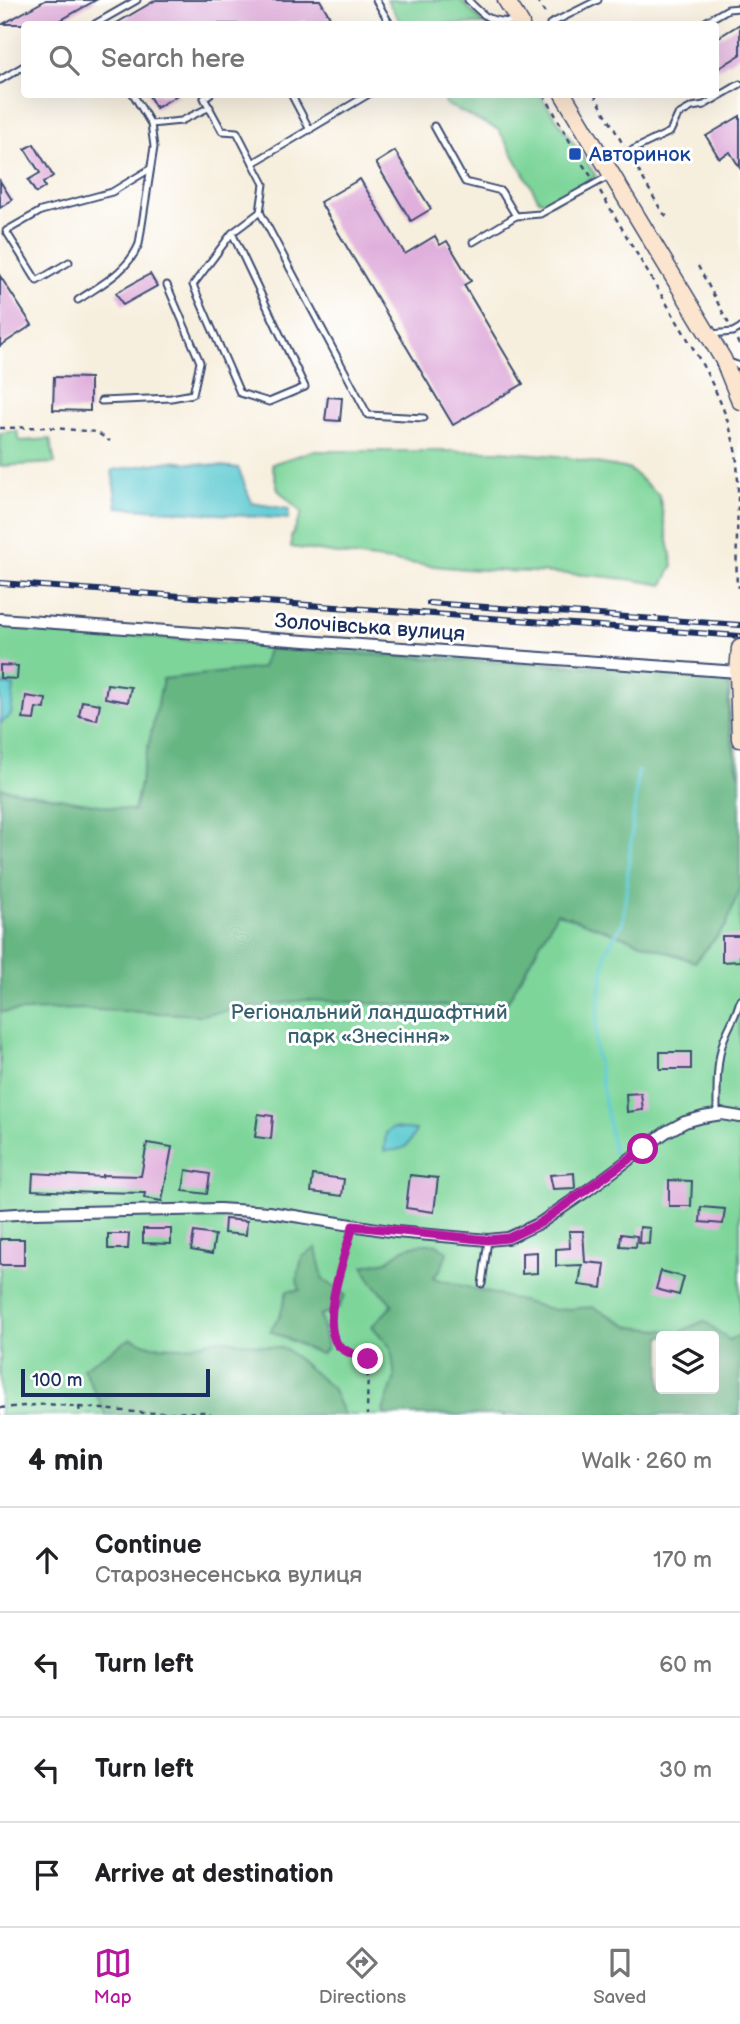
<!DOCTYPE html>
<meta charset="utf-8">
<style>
:root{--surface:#fff;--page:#f2f2f2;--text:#202124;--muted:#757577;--line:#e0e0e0;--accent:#b5179e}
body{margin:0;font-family:"Balsamiq Sans",sans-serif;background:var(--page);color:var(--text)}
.controls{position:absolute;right:21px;bottom:21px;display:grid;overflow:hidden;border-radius:7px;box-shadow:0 7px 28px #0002}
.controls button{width:63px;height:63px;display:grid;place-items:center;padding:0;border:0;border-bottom:2px solid var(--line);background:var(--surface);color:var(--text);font:35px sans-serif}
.scale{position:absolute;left:21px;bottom:18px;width:189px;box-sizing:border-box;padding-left:7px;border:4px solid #1b2f5e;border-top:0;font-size:19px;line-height:24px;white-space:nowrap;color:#1b2f5e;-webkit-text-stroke:5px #fff;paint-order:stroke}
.stop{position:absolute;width:21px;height:21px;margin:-16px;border:5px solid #b5179e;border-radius:50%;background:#fff}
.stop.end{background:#b5179e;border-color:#fff;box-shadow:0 2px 7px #0008}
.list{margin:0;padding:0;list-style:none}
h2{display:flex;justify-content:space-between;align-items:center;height:91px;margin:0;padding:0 28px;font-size:30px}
h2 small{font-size:23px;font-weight:400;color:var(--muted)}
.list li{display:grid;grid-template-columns:46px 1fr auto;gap:21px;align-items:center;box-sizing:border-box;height:105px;padding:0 28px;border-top:2px solid var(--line)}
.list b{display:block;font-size:26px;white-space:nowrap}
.list p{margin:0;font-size:23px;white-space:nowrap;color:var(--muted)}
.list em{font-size:23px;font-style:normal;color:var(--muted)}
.icon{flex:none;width:38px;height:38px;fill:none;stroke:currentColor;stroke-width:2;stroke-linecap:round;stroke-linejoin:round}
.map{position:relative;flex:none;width:740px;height:1415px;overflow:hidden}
.search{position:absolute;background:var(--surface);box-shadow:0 7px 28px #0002;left:21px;right:21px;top:21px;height:77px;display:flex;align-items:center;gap:18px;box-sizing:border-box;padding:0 24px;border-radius:7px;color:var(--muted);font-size:26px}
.sheet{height:511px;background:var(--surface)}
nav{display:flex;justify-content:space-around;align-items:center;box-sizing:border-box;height:98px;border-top:2px solid var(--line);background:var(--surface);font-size:19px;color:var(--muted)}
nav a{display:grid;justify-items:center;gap:4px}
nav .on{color:var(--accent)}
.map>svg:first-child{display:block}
</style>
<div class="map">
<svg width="740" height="1415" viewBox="0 0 740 1415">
<rect width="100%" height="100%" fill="#fff"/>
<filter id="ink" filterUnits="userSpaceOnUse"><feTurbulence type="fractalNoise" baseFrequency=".0143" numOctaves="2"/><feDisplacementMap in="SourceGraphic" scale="14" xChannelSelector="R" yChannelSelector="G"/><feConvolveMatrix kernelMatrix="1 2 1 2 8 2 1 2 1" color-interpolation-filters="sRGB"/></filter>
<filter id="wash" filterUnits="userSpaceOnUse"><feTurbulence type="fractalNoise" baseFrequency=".00686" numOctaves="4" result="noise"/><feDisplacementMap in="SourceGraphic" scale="28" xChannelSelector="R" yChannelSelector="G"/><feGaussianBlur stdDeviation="1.57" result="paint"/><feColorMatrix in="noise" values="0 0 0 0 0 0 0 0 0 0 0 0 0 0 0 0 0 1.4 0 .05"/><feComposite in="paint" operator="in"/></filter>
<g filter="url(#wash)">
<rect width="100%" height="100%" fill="#f7efde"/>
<g fill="#7dd59a" stroke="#4c827c" stroke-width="2" fill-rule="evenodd">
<polygon points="387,0 461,0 483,23 488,24 402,24"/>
<polygon points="441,95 540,95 596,176 555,201 547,203 539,200 499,130 447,105"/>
<polygon points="17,431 20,441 50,439 55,463 0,466 0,433"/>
<path d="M312,451H500L558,456L629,469L659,495L673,565L663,585C599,572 532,573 466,569C407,564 349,556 291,547V537L302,513L278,490L272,464Z"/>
<path d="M0,624L191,640L720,672L730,680V721L740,768V1415H0ZM661,1336H714V1389H661Z"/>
</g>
<g fill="#66b682" stroke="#407270" stroke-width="2" fill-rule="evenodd">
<polygon points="268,649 719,675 729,688 728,721 736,763 740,777 740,887 726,926 695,962 557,913 505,1006 417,1005 305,1000 200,1015 78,1009 0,1012 0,788 134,811 163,679 262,668"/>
<path d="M420,1244H437L447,1252L442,1267L433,1278L555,1310L593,1307L632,1327L680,1332L704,1321L729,1340L740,1335V1415H387L383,1411L395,1377L391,1348L372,1326L393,1305L372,1282L363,1266L387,1261L404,1249ZM714,1336V1389H661V1336Z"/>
<path d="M316,1248L323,1279L345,1295L338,1309L320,1315L327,1348L321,1354C303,1348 288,1338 270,1331L280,1316L287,1291L300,1290L297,1281L302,1257Z"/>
<polygon points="131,1338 152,1346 186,1347 219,1339 286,1349 332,1388 344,1415 106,1415 83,1368"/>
</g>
<g fill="#5dcad1" stroke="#3c7c98" stroke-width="2">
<polygon points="171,461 238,468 252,503 289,509 288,519 117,507 112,470"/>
<polygon points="0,684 14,686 11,715 0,724"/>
<path d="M392,1128L416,1130C408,1149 404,1150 384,1151L386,1133Z"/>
</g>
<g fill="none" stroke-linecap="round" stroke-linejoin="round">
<polyline stroke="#5dcad1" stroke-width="3.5" points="614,1153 595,1046 598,1009 606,951 623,922 638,771"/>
</g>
<g id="blocks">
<g fill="#e0afdc">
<polygon points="46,0 96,0 54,24 3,24"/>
<polygon points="156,0 320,0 334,24 307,24 305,20 297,24 115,24"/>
<polygon points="740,24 740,55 716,70 716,39"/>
<polygon points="148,94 179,94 156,108"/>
<polygon points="740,116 740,168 730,152 719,158 706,136"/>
<polygon points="34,144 53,176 43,183 45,187 36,193 28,180 40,173 25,149"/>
<polygon points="395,151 431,209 411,221 376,163"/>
<polygon points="360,179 405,254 435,236 440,245 447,241 471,281 464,285 523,384 453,425 320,202"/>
<polygon points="0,181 12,200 0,208"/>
<polygon points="150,274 157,286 123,305 116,293"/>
<polygon points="0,276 32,325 0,346"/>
<polygon points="54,377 90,378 90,411 53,410"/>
<polygon points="328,397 342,398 340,421 325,420"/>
<polygon points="0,665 18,666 17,679 0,678"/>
<polygon points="107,684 131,687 128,702 105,698"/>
<polygon points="26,696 46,699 45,709 36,708 34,720 23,719"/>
<polygon points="82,701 100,704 97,720 79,716"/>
<polygon points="722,936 740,936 740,961 722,962"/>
<rect x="660" y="1052" width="31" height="17"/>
<polygon points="641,1093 643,1110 627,1112 626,1094"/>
<polygon points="258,1114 273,1116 271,1139 255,1137"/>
<polygon points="147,1143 172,1147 162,1201 144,1198 145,1193 94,1192 94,1193 32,1190 33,1173 102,1177 102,1175 141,1176"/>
<polygon points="186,1170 210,1174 207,1194 183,1191"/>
<polygon points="574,1173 575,1188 553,1189 550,1175"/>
<polygon points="313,1175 344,1179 342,1196 311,1192"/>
<polygon points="410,1175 438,1178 434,1212 406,1208"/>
<polygon points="669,1180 692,1181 691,1206 669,1206"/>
<polygon points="701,1207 725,1209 723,1224 700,1222"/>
<polygon points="225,1219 247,1221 246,1235 224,1233"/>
<polygon points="640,1227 650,1228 649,1244 639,1243"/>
<polygon points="143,1229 171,1229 171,1244 143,1243"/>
<polygon points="569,1231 583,1231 585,1262 605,1264 602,1288 579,1285 582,1265 556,1266 556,1249 570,1248"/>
<polygon points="194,1232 215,1235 212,1254 191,1250"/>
<polygon points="108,1234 129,1234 128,1249 108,1249"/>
<polygon points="621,1234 637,1236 636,1247 620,1246"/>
<rect x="0" y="1239" width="24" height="26"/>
<polygon points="537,1252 537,1273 522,1274 522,1253"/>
<polygon points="661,1271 684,1277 679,1295 656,1289"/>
</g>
</g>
</g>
<g filter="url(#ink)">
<use href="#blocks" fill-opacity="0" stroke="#3c4c71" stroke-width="2"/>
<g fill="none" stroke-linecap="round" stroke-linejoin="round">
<defs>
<g id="lane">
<polyline points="376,0 390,24"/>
<path d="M468,0C486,19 490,22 517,22"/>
<polyline points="95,24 137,0"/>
<polyline points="550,24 598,0"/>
<polyline points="702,24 728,9 740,8"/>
<polyline points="0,80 24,66"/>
<polyline points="210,94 204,98 222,131 237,132 253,163"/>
<polyline points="291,94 310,130"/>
<polyline points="151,124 181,121 210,107"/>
<polyline points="434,126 465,182 501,191 516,216 540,214 609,176"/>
<polyline points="607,162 670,132 678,115 692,107 704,105 740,84"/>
<polyline points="260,212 368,415 424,418"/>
<polyline points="232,233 193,285 240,393 269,402 305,387 232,233 260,212 264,184 253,163 369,94"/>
<polyline points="473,242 516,216"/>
<polyline points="69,262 37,281 6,231 41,211 112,192 150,169"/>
<path d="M78,300C102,284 128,271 139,244L154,147L151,124L133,94"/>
<polyline points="711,334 733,332 740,328"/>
<polyline points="729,362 740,366"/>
<polyline points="101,401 171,398 193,394 200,362 167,285"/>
<path d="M717,1114C717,1090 716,1065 723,1042C728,1027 737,1015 740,1000"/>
<polyline points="482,1284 488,1240"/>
</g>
<g id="street">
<polyline points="0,619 738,672"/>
<polyline points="0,1215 33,1213 219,1209 269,1212 396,1232 488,1240 508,1238 540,1223 588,1190 666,1132 685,1122 703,1117 722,1114 740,1117"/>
</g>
<g id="secondary">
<polyline points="506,0 521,24"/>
<polyline points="563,94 723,359 740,401"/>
<polyline points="740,648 738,672 740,739"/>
</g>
</defs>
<use href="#lane" stroke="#3c4c71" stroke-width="9"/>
<use href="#street" stroke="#3c4c71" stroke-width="14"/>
<use href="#secondary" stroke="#3c4c71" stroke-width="19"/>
<g stroke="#3c4c71" stroke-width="2.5" stroke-dasharray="5 5" stroke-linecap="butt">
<polyline points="537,0 546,15"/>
<polyline points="544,94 581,162 591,176"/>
<polyline points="594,94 624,146"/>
<polyline points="633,161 662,212 670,219"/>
<path d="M600,191C623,230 645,268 668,306C697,355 730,405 737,462C740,503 735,545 737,586L740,587"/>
<polyline points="698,266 729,324"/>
<polyline points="737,340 740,348"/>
<polyline points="0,428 46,427 96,432 110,441"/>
<path d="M350,1235C343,1260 320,1323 338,1344C345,1353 358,1356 368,1359L367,1415"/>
<polyline points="79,1406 80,1415"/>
<polyline points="0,1408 48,1404 145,1413 203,1412 211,1415"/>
<polyline points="0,1415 1,1415"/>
</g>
<use href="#lane" stroke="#fff" stroke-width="5"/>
<use href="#street" stroke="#fff" stroke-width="10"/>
<use href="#secondary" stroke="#fbe5cf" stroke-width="16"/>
<defs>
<g id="rail">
<polyline points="0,583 740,636"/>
<polyline points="429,603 740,625"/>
</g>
</defs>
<use href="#rail" stroke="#1b2f5e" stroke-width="6"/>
<use href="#rail" stroke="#fff" stroke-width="3.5" stroke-dasharray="10" stroke-linecap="butt"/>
</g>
</g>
<g fill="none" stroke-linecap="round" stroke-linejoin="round" filter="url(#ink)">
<path stroke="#b5179e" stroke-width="9" d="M368,1359C358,1356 346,1353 338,1345C319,1322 346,1253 353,1226L488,1240L508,1238L540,1223L643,1149"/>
</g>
<rect fill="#1a4fb4" stroke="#fff" stroke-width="2.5" x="568" y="147" width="14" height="14" rx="3.5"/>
<g text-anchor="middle" stroke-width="6" stroke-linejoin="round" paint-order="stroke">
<g font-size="21" fill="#164399" stroke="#fff" text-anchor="start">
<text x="589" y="161">Авторинок</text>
</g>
<g font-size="21" fill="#1b2f5e" stroke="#fff">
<text transform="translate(370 627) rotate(4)" y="7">Золочівська вулиця</text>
</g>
<g font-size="21" fill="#386170" stroke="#fff">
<text x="369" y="1019">Регіональний ландшафтний<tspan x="369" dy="24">парк «Знесіння»</tspan></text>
</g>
</g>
</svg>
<div class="controls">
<button><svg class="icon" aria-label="layers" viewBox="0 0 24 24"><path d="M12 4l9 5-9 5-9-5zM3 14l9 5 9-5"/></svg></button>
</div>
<div class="scale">100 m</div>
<div class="stop" style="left:643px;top:1149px"></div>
<div class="stop end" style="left:368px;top:1359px"></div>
<div class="search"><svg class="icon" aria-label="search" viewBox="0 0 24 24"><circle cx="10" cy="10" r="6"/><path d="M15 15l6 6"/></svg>Search here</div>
</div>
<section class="sheet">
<h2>4 min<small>Walk · 260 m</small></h2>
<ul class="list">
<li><svg class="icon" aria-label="ahead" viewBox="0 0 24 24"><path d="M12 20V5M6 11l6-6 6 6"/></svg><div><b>Continue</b><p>Старознесенська вулиця</p></div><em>170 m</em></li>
<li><svg class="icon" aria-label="left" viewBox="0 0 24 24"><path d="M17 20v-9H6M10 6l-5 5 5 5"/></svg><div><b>Turn left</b></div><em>60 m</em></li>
<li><svg class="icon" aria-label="left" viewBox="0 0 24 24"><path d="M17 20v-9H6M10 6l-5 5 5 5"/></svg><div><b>Turn left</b></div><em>30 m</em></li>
<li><svg class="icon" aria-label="arrive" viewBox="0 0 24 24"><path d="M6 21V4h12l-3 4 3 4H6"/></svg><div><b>Arrive at destination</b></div></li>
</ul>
</section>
<nav>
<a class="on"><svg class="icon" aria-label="map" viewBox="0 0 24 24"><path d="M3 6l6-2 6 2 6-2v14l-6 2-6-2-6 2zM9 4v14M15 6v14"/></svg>Map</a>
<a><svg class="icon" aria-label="directions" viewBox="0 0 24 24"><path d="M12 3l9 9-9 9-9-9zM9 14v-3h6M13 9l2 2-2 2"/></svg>Directions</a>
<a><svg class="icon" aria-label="saved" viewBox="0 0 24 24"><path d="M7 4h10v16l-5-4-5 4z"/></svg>Saved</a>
</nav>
